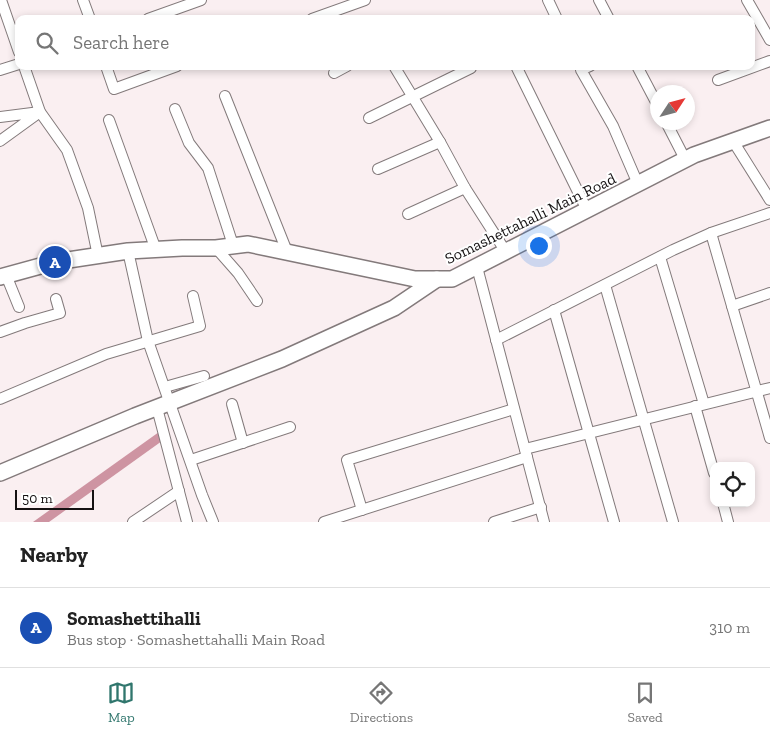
<!DOCTYPE html>
<meta charset="utf-8">
<style>
:root{--surface:#fff;--page:#f6f6f6;--text:#222;--muted:#767676;--line:#e0e0e0;--accent:#30766d}
body{margin:0;font-family:"Zilla Slab",serif;background:var(--page);color:var(--text)}
.controls{position:absolute;right:15px;bottom:15px;display:grid;overflow:hidden;border-radius:10px;box-shadow:0 2px 8px #0003}
.controls button{width:45px;height:45px;display:grid;place-items:center;padding:0;border:0;border-bottom:1px solid var(--line);background:var(--surface);color:var(--text);font:25px sans-serif}
.compass{position:absolute;left:650px;top:85px;width:45px;height:45px;border-radius:50%;background:var(--surface);box-shadow:0 2px 8px #0003;rotate:54deg}
.scale{position:absolute;left:15px;bottom:12px;width:79px;box-sizing:border-box;padding-left:5px;border:2px solid #151112;border-top:0;font-size:14px;line-height:18px;white-space:nowrap;color:#151112;-webkit-text-stroke:4px #fff;paint-order:stroke}
.you{position:absolute;left:538px;top:245px;width:18px;height:18px;margin:-12px;border:4px solid #fff;border-radius:50%;background:#1a73e8;box-shadow:0 0 0 8px #1a73e833}
.badge{display:grid;place-items:center;width:32px;height:32px;border-radius:50%;background:var(--accent);color:#fff;font-size:16px;font-weight:700}
.pin{position:absolute;translate:-50% -50%;border:2px solid #fff;box-shadow:0 1px 5px #0006}
.list{margin:0;padding:0;list-style:none}
h2{display:flex;justify-content:space-between;align-items:center;height:65px;margin:0;padding:0 20px;font-size:21px}
h2 small{font-size:16px;font-weight:400;color:var(--muted)}
.list li{display:grid;grid-template-columns:32px 1fr auto;gap:15px;align-items:center;box-sizing:border-box;height:80px;padding:0 20px;border-top:1px solid var(--line)}
.list b{display:block;font-size:19px;white-space:nowrap}
.list p{margin:0;font-size:16px;white-space:nowrap;color:var(--muted)}
.list em{font-size:16px;font-style:normal;color:var(--muted)}
.icon{flex:none;width:28px;height:28px;fill:none;stroke:currentColor;stroke-width:2;stroke-linecap:round;stroke-linejoin:round}
.map{position:relative;flex:none;width:770px;height:522px;overflow:hidden}
.search{position:absolute;background:var(--surface);box-shadow:0 2px 8px #0003;left:15px;right:15px;top:15px;height:55px;display:flex;align-items:center;gap:12px;box-sizing:border-box;padding:0 18px;border-radius:10px;color:var(--muted);font-size:19px}
.sheet{height:145px;background:var(--surface)}
nav{display:flex;justify-content:space-around;align-items:center;box-sizing:border-box;height:70px;border-top:1px solid var(--line);background:var(--surface);font-size:14px;color:var(--muted)}
nav a{display:grid;justify-items:center;gap:2px}
nav .on{color:var(--accent)}
.map>svg:first-child{display:block}
</style>
<div class="map">
<svg width="770" height="522" viewBox="0 0 770 522">
<rect width="100%" height="100%" fill="#faeff1"/>
<polygon fill="#ce94a2" points="159,432 162,441 49,522 33,522"/>
<g fill="none" stroke-linecap="round" stroke-linejoin="round">
<defs>
<g id="street">
<polyline points="1,0 19,52"/>
<polyline points="83,0 90,19"/>
<polyline points="548,0 557,19"/>
<polyline points="599,0 609,19"/>
<polyline points="747,0 770,40"/>
<polyline points="148,19 201,0"/>
<polyline points="312,19 365,0"/>
<polyline points="24,66 40,112 67,150 88,208 98,256"/>
<polyline points="106,66 114,89 177,66"/>
<polyline points="394,66 440,142 465,188 506,252"/>
<polyline points="516,66 587,210"/>
<polyline points="590,66 581,70 613,126 638,184"/>
<polyline points="637,66 658,106"/>
<polyline points="0,70 19,64"/>
<polyline points="334,73 347,66"/>
<polyline points="718,80 770,61"/>
<polyline points="225,96 288,254"/>
<polyline points="175,109 189,143 208,168 233,245"/>
<polyline points="0,117 40,112 0,141"/>
<polyline points="369,118 471,68"/>
<polyline points="109,120 156,250"/>
<polyline points="666,122 685,159"/>
<polyline points="733,141 770,200"/>
<polyline points="378,169 440,142"/>
<polyline points="408,214 465,188"/>
<polyline points="711,233 770,438"/>
<polyline points="216,248 238,273 257,301"/>
<polyline points="128,251 148,341 202,495 213,522"/>
<polyline points="660,257 704,404"/>
<polyline points="477,267 544,522"/>
<polyline points="6,275 19,307"/>
<polyline points="605,285 673,522"/>
<polyline points="732,306 770,293"/>
<polyline points="554,310 614,522"/>
<polyline points="0,332 25,323 60,313 56,299"/>
<polyline points="496,340 673,250 711,233 770,213"/>
<polyline points="165,387 204,376"/>
<polyline points="0,399 106,354 200,326 193,296"/>
<polyline points="232,404 243,443"/>
<polyline points="695,406 714,473"/>
<polyline points="157,408 187,522"/>
<polyline points="525,449 770,388"/>
<polyline points="191,460 290,427"/>
<polyline points="723,503 728,522"/>
<polyline points="362,510 347,460 514,409"/>
<polyline points="133,522 179,491"/>
<polyline points="324,522 527,457"/>
<polyline points="494,522 541,507"/>
</g>
<g id="secondary">
<polyline points="0,277 55,262 128,251 182,248 216,248 248,244 415,279 452,279 694,155 770,128"/>
<polyline points="0,473 135,416 282,359 394,308 437,279"/>
</g>
</defs>
<use href="#street" stroke="#837a7b" stroke-width="12"/>
<use href="#secondary" stroke="#837a7b" stroke-width="18"/>
<use href="#street" stroke="#fff" stroke-width="10"/>
<use href="#secondary" stroke="#fff" stroke-width="15"/>
</g>
<g text-anchor="middle" stroke-width="4" stroke-linejoin="round" paint-order="stroke">
<g font-size="16" fill="#151112" stroke="#fff">
<text transform="translate(530 218) rotate(-26)" y="6">Somashettahalli Main Road</text>
</g>
</g>
</svg>
<div class="controls">
<button><svg class="icon" aria-label="locate" viewBox="0 0 24 24"><circle cx="12" cy="12" r="6"/><path d="M12 2v4M12 18v4M2 12h4M18 12h4"/></svg></button>
</div>
<svg class="compass" viewBox="-18 -18 36 36"><path d="M0-13l5 13h-10z" fill="#e53935"/><path d="M0 13l5-13h-10z" fill="#767676"/></svg>
<div class="scale">50 m</div>
<div class="you"></div>
<div class="pin badge" style="left:55px;top:262px;background:#1a4fb4">A</div>
<div class="search"><svg class="icon" aria-label="search" viewBox="0 0 24 24"><circle cx="10" cy="10" r="6"/><path d="M15 15l6 6"/></svg>Search here</div>
</div>
<section class="sheet">
<h2>Nearby<small></small></h2>
<ul class="list">
<li><span class="badge" style="background:#1a4fb4">A</span><div><b>Somashettihalli</b><p>Bus stop · Somashettahalli Main Road</p></div><em>310 m</em></li>
</ul>
</section>
<nav>
<a class="on"><svg class="icon" aria-label="map" viewBox="0 0 24 24"><path d="M3 6l6-2 6 2 6-2v14l-6 2-6-2-6 2zM9 4v14M15 6v14"/></svg>Map</a>
<a><svg class="icon" aria-label="directions" viewBox="0 0 24 24"><path d="M12 3l9 9-9 9-9-9zM9 14v-3h6M13 9l2 2-2 2"/></svg>Directions</a>
<a><svg class="icon" aria-label="saved" viewBox="0 0 24 24"><path d="M7 4h10v16l-5-4-5 4z"/></svg>Saved</a>
</nav>
